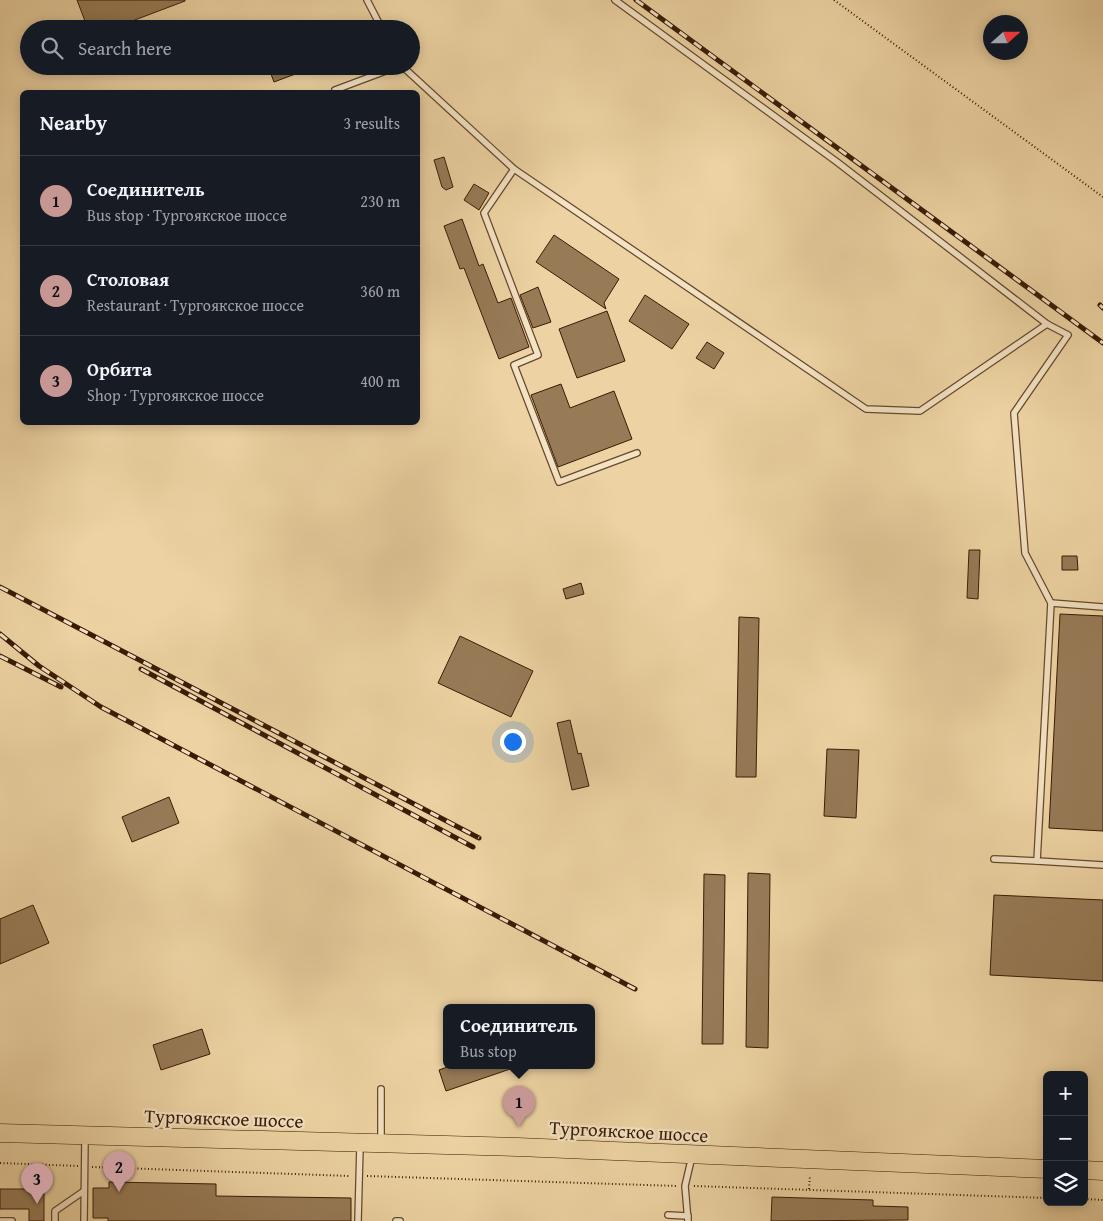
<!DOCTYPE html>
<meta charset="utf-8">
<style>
:root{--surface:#171b24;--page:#20242c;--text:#f1f3f6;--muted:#9ea1a6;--line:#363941;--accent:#c59692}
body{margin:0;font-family:"Gentium Book Plus",serif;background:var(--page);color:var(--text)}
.controls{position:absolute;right:15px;bottom:15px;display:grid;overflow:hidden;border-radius:8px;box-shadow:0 2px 12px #0003}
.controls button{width:45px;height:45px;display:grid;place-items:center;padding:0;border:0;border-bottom:1px solid var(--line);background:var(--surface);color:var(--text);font:25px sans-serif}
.compass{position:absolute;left:983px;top:15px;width:45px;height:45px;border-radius:50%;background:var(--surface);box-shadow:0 2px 12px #0003;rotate:69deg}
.you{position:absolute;left:512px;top:741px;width:18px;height:18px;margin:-12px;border:4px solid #fff;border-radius:50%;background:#1a73e8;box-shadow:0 0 0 8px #1a73e833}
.badge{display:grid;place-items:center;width:32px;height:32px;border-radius:50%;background:var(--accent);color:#111;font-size:16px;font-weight:700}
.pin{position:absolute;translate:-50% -41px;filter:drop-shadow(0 1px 2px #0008)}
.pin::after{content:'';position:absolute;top:26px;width:18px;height:15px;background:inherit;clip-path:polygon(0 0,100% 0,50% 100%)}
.popup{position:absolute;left:443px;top:1004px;width:152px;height:65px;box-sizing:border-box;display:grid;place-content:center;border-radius:8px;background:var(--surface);filter:drop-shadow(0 1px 4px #0005);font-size:16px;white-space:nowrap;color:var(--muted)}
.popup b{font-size:19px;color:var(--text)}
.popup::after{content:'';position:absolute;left:50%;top:100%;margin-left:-10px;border:10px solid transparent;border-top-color:var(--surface)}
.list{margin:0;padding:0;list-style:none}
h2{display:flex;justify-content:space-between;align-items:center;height:65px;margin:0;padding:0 20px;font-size:21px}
h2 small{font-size:16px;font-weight:400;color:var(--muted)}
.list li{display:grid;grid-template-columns:32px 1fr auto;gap:15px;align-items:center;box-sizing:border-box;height:90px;padding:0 20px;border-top:1px solid var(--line)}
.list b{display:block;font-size:19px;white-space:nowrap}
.list p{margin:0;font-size:16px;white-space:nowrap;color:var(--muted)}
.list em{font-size:16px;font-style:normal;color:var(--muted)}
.icon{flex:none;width:28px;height:28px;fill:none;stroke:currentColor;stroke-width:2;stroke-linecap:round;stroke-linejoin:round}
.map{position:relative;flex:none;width:1103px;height:1221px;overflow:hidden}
.search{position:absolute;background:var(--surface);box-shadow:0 2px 12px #0003;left:20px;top:20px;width:400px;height:55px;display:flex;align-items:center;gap:12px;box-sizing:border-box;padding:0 18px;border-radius:28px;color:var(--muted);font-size:19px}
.panel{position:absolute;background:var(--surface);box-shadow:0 2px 12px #0003;left:20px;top:90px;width:400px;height:335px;border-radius:8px}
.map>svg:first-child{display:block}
</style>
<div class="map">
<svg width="1103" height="1221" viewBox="0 0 1103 1221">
<rect width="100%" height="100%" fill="#edd3a3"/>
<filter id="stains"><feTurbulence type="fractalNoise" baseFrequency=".004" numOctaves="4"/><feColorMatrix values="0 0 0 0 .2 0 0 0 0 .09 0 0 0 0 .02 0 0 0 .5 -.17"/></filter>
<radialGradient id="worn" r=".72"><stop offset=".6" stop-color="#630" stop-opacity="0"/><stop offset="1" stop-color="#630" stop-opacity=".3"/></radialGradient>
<g fill="#977b57" stroke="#391b04">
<polygon points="77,0 185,0 185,1 111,29 88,29"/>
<polygon points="268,66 314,66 314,67 274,82"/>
<polygon points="444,157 453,187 446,190 442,187 434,160"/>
<polygon points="474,184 489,193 479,210 464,200"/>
<polygon points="462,219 479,266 483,264 498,303 511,298 529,347 499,359 464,268 460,269 444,226"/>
<polygon points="554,235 619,279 604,303 606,309 536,262"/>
<polygon points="538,287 551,322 533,328 520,295"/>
<polygon points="645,295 689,324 672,349 629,321"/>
<polygon points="607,311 625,361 577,378 559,329"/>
<polygon points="707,342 724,353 714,369 696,358"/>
<polygon points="561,384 570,408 614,391 632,439 558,467 531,395"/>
<polygon points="969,550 980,550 978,599 967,598"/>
<polygon points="1062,556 1077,556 1078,570 1062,570"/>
<polygon points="581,583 584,594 566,599 563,589"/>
<polygon points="1060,614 1103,616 1103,831 1049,828"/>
<polygon points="739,617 759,618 756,777 736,777"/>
<polygon points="460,636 533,671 511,717 438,683"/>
<polygon points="570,720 578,754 581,753 589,786 572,790 557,723"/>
<polygon points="827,749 859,750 856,818 824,816"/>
<polygon points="169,797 179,823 132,842 122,817"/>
<polygon points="748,873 770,874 768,1048 746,1047"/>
<polygon points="704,874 725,875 723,1044 702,1044"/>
<polygon points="994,895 1103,900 1103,981 990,975"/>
<polygon points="33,905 49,943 0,964 0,919"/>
<polygon points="202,1029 210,1054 161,1070 153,1045"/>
<polygon points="450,1066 516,1066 516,1067 446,1091 439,1070"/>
<polygon points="109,1182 216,1184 216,1196 351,1198 351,1221 108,1221 108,1218 93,1218 93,1188 109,1188"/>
<polygon points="29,1187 44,1187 44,1221 29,1221 29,1209 0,1209 0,1189 29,1189"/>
<polygon points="772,1197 873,1200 873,1206 908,1207 908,1220 771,1221"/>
</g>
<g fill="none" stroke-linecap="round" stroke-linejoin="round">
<defs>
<g id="lane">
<polyline points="367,0 382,29"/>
<polyline points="615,0 837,162 1047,324 1068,335 1014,413 1025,553 1051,603"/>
<polyline points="402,66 514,169 866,409 920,411 1047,324"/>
<polyline points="335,90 399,66"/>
<polyline points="514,169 484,213 538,355 514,365 559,482 637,453"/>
<polyline points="1103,607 1051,603 1037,861 1103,865"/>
<polyline points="994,859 1037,861"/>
<polyline points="381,1089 381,1141"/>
<polyline points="668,1215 688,1216"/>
<polyline points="0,1221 12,1221"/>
<polyline points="55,1221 55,1211 84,1191"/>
<polyline points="84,1221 85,1137"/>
<polyline points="358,1221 360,1146"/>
<polyline points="396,1221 400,1221"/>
<polyline points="688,1221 685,1186 692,1156"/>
</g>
<g id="primary">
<polyline points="0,1133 518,1147 1047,1169"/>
<polyline points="1084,1170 1103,1171"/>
</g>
</defs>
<use href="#lane" stroke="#66492c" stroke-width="8"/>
<use href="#primary" stroke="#391b04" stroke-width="19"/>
<g stroke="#391b04" stroke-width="2" stroke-dasharray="1 2.5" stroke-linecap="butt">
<polyline points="834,0 1103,197"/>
<polyline points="0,1163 78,1166"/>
<polyline points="92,1167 350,1176"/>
<polyline points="367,1176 677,1186"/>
<polyline points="694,1186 1047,1198"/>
<polyline points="809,1189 810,1175"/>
<polyline points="1084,1199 1103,1200"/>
</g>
<use href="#lane" stroke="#f3e2c3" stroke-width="5.5"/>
<use href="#primary" stroke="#edd3a3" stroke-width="18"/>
<defs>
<g id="rail">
<polyline points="636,0 1103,343"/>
<polyline points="1100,305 1103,308"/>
<polyline points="0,587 479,838"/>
<polyline points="0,634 39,666 101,707 635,989"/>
<polyline points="0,656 61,687"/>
<polyline points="141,669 473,847"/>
</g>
</defs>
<use href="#rail" stroke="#391b04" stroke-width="5"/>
<use href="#rail" stroke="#f3e2c3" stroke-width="3" stroke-dasharray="9" stroke-linecap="butt"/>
</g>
<g text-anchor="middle" stroke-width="4.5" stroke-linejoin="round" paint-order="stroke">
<g font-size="19" fill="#391b04" stroke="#f3e2c3">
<text transform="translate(224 1118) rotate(2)" y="7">Тургоякское шоссе</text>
<text transform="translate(629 1131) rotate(3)" y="7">Тургоякское шоссе</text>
</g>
</g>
<rect width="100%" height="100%" filter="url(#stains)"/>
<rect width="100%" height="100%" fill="url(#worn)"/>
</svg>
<div class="controls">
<button>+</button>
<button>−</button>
<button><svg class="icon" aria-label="layers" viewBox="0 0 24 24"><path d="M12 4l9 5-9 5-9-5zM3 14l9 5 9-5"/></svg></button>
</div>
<svg class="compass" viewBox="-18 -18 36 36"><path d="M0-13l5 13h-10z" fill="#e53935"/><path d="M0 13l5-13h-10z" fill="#9ea1a6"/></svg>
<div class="you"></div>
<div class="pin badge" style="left:519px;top:1127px">1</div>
<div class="popup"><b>Соединитель</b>Bus stop</div>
<div class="pin badge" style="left:119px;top:1192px">2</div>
<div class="pin badge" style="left:37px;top:1204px">3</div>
<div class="search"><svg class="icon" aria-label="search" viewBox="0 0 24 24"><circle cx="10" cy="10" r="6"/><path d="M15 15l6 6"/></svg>Search here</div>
<section class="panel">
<h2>Nearby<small>3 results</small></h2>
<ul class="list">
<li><span class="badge">1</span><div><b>Соединитель</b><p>Bus stop · Тургоякское шоссе</p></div><em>230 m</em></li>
<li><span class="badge">2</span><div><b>Столовая</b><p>Restaurant · Тургоякское шоссе</p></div><em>360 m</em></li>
<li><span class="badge">3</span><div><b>Орбита</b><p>Shop · Тургоякское шоссе</p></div><em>400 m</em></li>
</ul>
</section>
</div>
